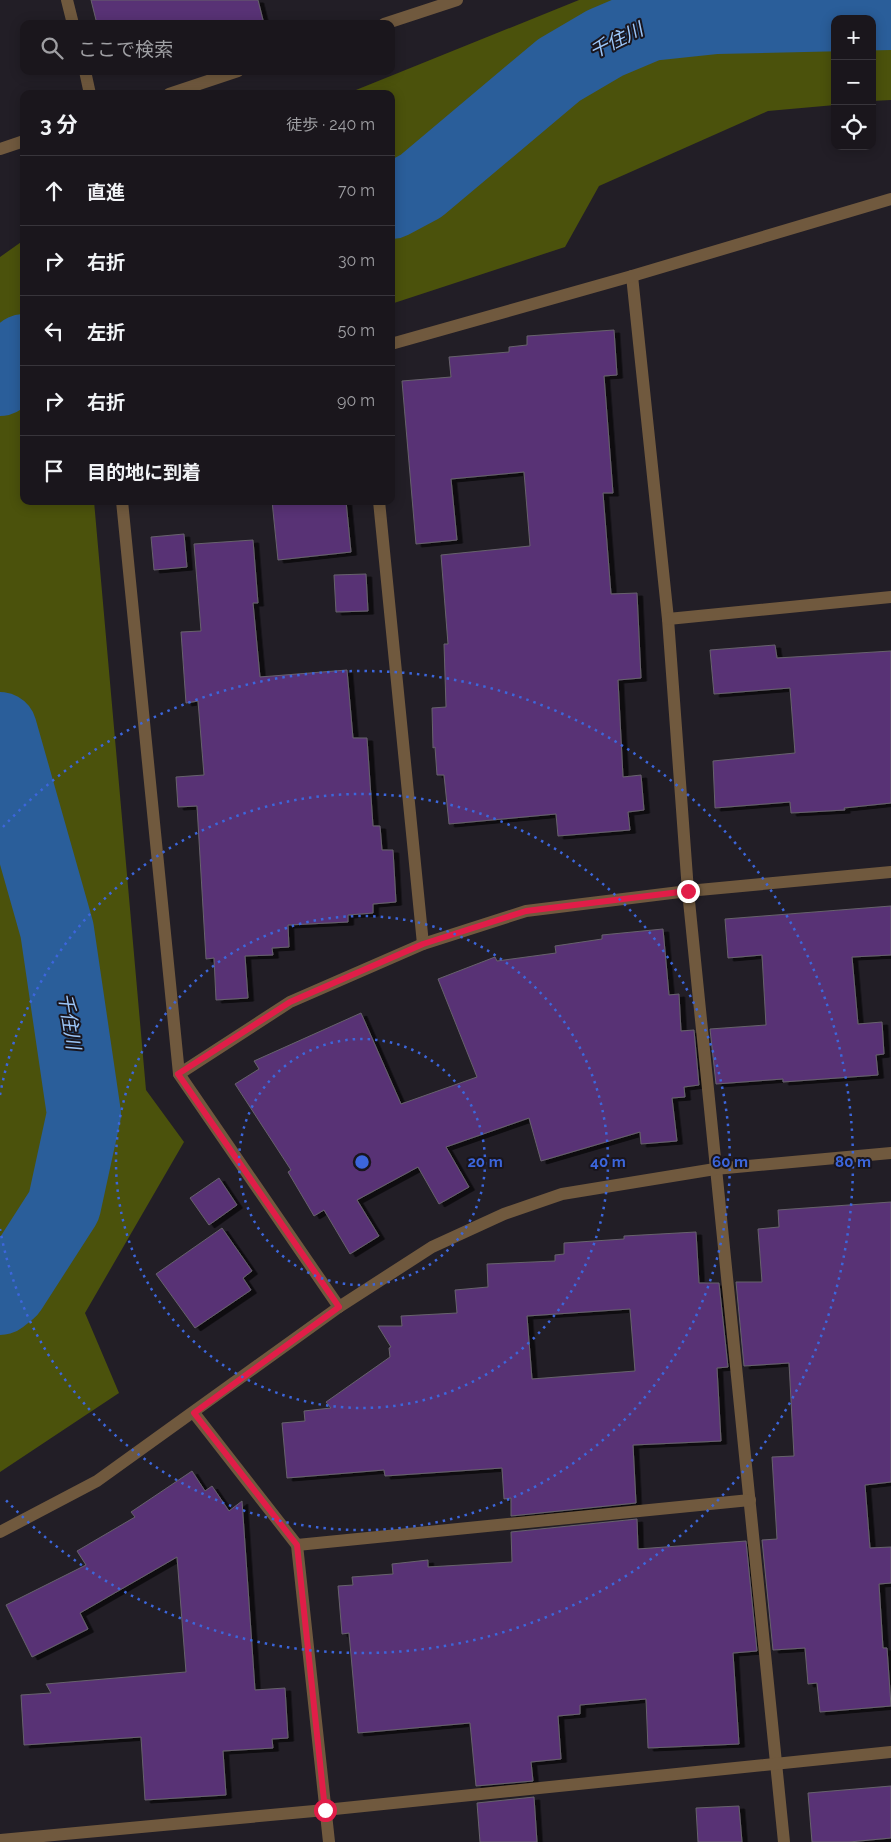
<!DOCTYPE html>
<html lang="ja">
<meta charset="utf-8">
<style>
:root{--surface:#1a161c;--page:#272329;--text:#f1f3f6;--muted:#9f9fa3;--line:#38353b}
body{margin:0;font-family:Raleway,"Noto Sans JP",sans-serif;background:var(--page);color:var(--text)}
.controls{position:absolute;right:15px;top:15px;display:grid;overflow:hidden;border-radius:10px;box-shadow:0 2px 12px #0003}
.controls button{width:45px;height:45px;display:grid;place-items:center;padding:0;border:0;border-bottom:1px solid var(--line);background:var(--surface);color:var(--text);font:25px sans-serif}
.stop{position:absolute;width:15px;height:15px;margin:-11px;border:4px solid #e11d48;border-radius:50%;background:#fff}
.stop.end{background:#e11d48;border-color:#fff;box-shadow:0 1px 5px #0008}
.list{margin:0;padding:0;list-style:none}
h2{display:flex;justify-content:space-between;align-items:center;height:65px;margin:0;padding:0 20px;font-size:21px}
h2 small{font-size:16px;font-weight:400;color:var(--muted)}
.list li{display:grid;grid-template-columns:32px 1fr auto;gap:15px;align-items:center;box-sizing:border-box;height:70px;padding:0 20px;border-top:1px solid var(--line)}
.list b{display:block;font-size:19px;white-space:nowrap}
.list em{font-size:16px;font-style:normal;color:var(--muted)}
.icon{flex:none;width:28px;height:28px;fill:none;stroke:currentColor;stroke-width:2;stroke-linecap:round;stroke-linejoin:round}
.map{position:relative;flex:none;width:891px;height:1842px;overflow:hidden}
.search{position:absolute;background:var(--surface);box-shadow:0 2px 12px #0003;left:20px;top:20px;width:375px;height:55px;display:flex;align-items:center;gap:12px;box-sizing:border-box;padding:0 18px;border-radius:10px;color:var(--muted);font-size:19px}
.panel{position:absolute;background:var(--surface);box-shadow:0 2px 12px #0003;left:20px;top:90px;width:375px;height:415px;border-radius:10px}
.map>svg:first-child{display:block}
</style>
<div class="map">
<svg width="891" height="1842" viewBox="0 0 891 1842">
<defs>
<filter id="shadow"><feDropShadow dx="5.5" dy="3" stdDeviation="0" flood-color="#0009"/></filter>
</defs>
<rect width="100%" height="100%" fill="#221e26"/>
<g fill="#4b520c">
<polygon points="579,0 891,0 891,100 872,101 872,19 835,19 835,105 768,111 599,186 565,247 391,304 391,94 346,94"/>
<polygon points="24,240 24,501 94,501 146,1090 184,1142 85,1313 119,1393 0,1472 0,257"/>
</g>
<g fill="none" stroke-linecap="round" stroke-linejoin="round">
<g stroke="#2a5e9a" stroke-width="74">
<polyline points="391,202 421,186 559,70 605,43 650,24 716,17 891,13"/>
<polyline points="0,379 3,374 24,351"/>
<polyline points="0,729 57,930 84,1114 64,1206 10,1290 0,1298"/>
</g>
</g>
<g fill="#583374" stroke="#67626c" fill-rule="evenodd" filter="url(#shadow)">
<polygon points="91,0 258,0 264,24 97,24"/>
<polygon points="614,330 617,375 604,376 613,493 603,493 611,594 637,593 641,678 618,680 623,777 641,775 644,810 628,812 630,830 558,836 556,814 449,824 444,775 437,775 435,747 433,748 432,708 446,707 444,644 448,644 441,555 530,546 524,472 451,479 457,540 416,544 402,381 451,377 449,357 509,352 509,347 527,345 527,336"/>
<polygon points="272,501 346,501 351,552 278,560"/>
<polygon points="184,534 187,567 154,570 151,537"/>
<polygon points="253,540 258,603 253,603 260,677 347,670 353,738 367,738 373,826 380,826 382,850 393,850 396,902 373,904 373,913 348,915 348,922 288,925 289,947 272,948 273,955 245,956 248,998 216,1000 214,958 206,959 197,806 178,807 176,777 204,775 198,701 186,703 181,632 201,631 194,544"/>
<polygon points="366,574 368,611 336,612 334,575"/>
<polygon points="775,645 777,658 891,651 891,803 844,808 845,810 791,813 790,802 715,808 713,761 795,753 790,688 714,694 710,650"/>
<polygon points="891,906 891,955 852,957 858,1024 882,1022 884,1054 876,1055 878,1075 783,1082 783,1079 716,1084 710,1029 766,1025 762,955 728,958 725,919"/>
<polygon points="663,929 669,995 679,994 681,1031 694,1030 699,1085 684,1087 685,1097 672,1098 677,1141 641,1144 640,1132 541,1161 529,1118 446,1147 469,1187 439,1204 418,1167 357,1200 379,1236 350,1254 324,1210 314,1216 288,1172 291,1170 235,1084 259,1069 254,1061 361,1013 401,1104 477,1077 438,979 495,957 497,961 556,953 555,946 602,939 602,935"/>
<polygon points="219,1178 237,1205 209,1225 190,1198"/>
<polygon points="891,1202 891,1482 865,1485 870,1548 891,1547 891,1583 879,1584 883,1648 887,1648 891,1706 820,1712 817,1683 808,1684 805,1648 773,1650 762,1540 777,1539 772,1457 794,1456 789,1363 744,1366 736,1282 762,1282 758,1229 779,1227 778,1210"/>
<polygon points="222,1228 252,1271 243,1278 251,1290 195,1328 156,1274"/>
<path d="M696,1232L699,1283H719L728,1367L717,1368L721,1441L633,1445L636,1503L511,1516V1498L504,1499L502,1468L385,1476L384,1470L287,1478L282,1423L305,1421L304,1411L331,1408L326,1402L390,1357L389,1348L391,1347L378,1326H402L401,1316L457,1313L455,1290L488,1287L487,1264L555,1261V1255L564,1254V1243L624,1239V1236ZM630,1309L635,1371L532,1379L527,1316Z"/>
<polygon points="192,1471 205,1491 212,1486 229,1511 242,1501 255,1690 285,1688 288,1738 272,1739 273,1748 223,1751 226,1795 145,1800 141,1737 24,1745 21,1695 51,1693 46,1684 186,1672 177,1557 80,1613 88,1629 32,1657 6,1605 86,1565 77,1551 135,1517 131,1512"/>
<polygon points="637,1519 638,1549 746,1541 757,1651 733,1653 739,1744 648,1748 646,1699 580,1705 580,1714 558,1716 561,1759 531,1762 533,1781 476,1786 470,1723 358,1733 349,1633 342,1634 338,1586 353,1585 352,1577 393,1574 392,1564 428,1560 428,1567 512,1562 511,1532"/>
<polygon points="891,1786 891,1838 849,1842 812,1842 808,1793"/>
<polygon points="534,1797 537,1842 480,1842 477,1803"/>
<polygon points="739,1806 742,1842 698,1842 696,1808"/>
</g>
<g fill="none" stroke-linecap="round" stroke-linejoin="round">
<g stroke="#70593e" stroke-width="12">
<polyline points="67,0 73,24"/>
<polyline points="384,24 457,0"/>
<polyline points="85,71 90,94"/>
<polyline points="169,94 238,71"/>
<polyline points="0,149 24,141"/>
<polyline points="632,276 668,619 688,891 784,1842"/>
<polyline points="391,344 632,276 891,199"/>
<polyline points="122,501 179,1074 339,1307"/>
<polyline points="379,501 423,944"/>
<polyline points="668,619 891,597"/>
<polyline points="179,1074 290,1002 423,944 526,911 688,891 891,872"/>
<polyline points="194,1413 297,1545 329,1842"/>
<polyline points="0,1532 97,1481 339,1307 432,1247 504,1214 562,1194 715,1169 891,1153"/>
<polyline points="297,1545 750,1500"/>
<polyline points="0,1840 325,1810 891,1752"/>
</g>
</g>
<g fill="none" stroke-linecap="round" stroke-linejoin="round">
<polyline stroke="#e11d48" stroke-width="6" points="325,1810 297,1545 194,1413 339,1307 178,1074 290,1002 423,944 526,911 688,891"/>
</g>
<g fill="none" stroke="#3c66dc" stroke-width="2.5" stroke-dasharray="2.5 5">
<circle cx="362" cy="1162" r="123"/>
<circle cx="362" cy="1162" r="246"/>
<path d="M0 1095A368 368 0 1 1 0 1229"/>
<path d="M3 827A491 491 0 1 1 3 1497"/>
</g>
<g text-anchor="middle" stroke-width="4" stroke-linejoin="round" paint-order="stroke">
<g font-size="19" font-style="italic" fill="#9cc6f8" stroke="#19151d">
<text transform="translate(616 40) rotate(-26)" y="7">千住川</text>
<text transform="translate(70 1021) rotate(81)" y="7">千住川</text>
</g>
</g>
<circle cx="362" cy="1162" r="8" fill="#3c66dc" stroke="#19151d" stroke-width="2.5"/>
<g font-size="15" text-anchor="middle" font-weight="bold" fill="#3c66dc" stroke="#19151d" stroke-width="4" stroke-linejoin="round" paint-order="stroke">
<text x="485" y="1167">20 m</text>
<text x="608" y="1167">40 m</text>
<text x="730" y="1167">60 m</text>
<text x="853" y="1167">80 m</text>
</g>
</svg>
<div class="controls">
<button>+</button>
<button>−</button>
<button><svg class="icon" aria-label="locate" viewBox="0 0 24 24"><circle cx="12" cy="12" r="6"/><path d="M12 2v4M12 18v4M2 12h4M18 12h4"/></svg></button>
</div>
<div class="stop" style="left:325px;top:1810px"></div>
<div class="stop end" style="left:688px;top:891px"></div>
<div class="search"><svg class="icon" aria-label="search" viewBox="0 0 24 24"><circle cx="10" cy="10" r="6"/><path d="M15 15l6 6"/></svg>ここで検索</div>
<section class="panel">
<h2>3 分<small>徒歩 · 240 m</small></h2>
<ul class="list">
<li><svg class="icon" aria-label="ahead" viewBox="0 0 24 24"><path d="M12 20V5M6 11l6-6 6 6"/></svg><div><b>直進</b></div><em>70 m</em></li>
<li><svg class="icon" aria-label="right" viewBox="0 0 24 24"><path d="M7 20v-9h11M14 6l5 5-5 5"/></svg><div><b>右折</b></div><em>30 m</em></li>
<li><svg class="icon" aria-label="left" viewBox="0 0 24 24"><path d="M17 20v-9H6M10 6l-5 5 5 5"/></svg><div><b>左折</b></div><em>50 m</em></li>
<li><svg class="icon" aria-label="right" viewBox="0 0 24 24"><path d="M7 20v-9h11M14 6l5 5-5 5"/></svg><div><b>右折</b></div><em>90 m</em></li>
<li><svg class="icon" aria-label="arrive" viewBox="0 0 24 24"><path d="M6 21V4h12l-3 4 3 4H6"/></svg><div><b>目的地に到着</b></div></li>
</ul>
</section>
</div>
